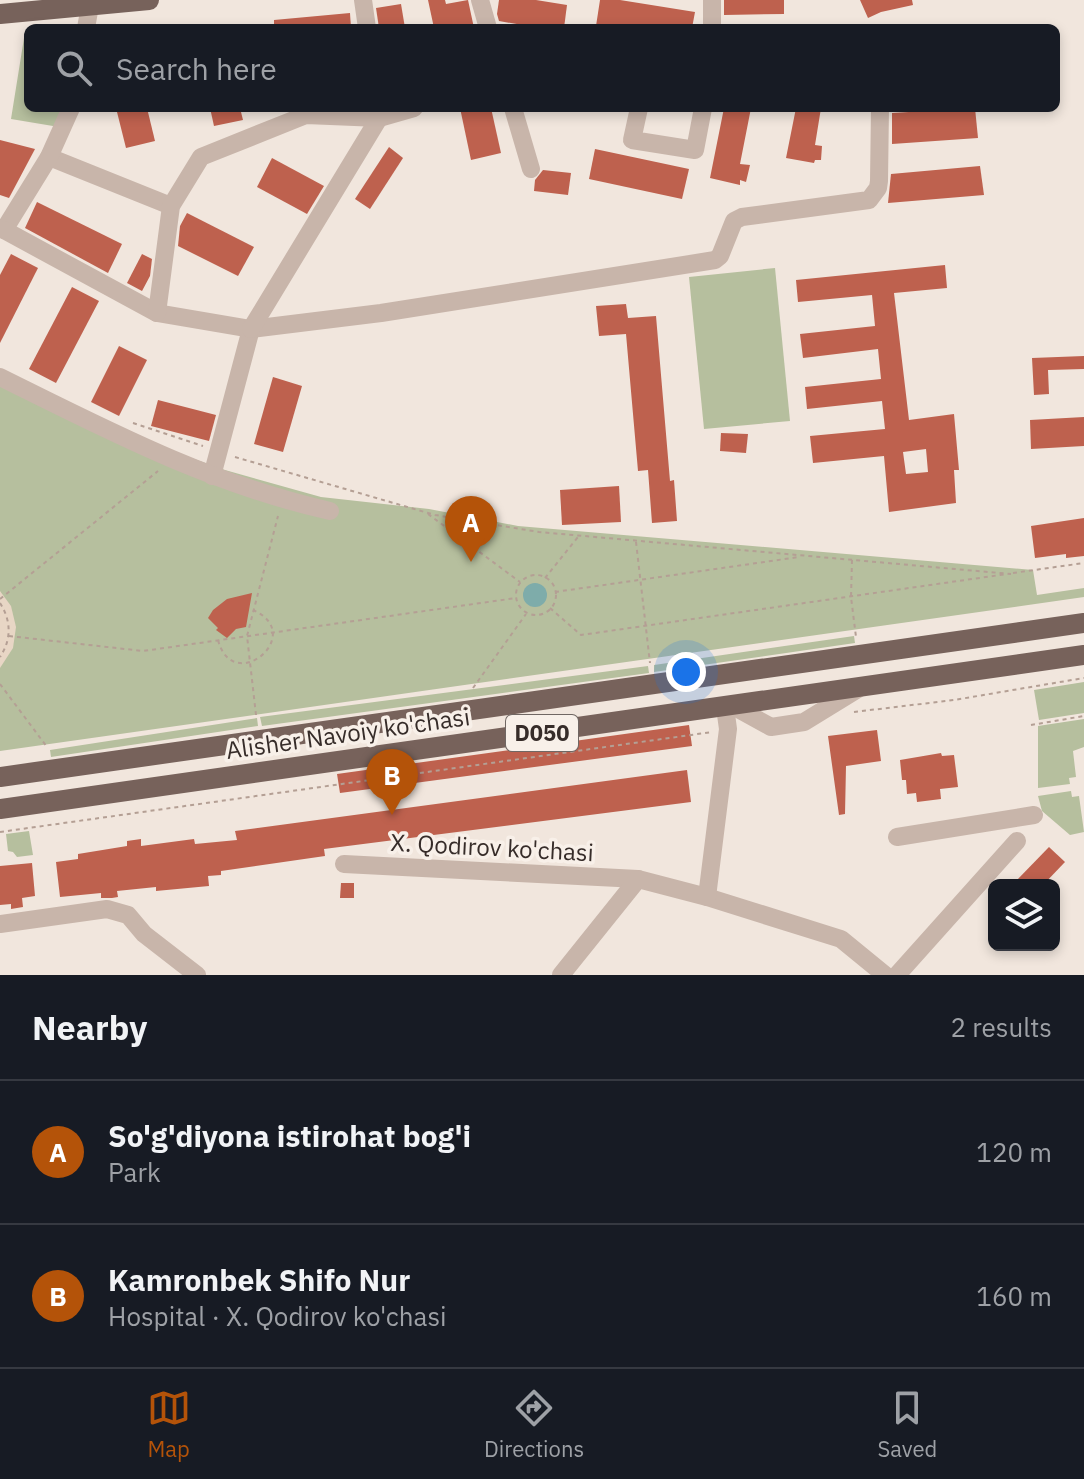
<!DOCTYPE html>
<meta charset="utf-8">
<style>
:root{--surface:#171b24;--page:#242831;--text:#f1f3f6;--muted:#9ea1a6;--line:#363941;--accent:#b45309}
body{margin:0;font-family:"IBM Plex Sans",sans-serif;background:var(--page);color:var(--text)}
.controls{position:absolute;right:24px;bottom:24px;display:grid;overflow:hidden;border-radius:12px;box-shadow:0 4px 12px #0003}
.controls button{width:72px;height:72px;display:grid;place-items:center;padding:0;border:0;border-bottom:2px solid var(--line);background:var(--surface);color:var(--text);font:40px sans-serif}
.you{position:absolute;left:686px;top:672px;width:28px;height:28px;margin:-20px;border:6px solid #fff;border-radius:50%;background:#1a73e8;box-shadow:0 0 0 12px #1a73e833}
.badge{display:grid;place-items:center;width:52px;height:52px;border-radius:50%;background:var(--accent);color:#fff;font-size:26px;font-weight:700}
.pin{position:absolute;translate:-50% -66px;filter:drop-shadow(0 2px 4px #0008)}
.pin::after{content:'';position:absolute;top:42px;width:28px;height:24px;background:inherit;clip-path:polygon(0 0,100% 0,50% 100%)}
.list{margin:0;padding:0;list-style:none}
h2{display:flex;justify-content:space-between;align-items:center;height:104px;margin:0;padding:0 32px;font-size:34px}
h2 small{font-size:26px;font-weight:400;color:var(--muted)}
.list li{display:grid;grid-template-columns:52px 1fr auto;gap:24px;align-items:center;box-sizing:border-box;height:144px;padding:0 32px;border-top:2px solid var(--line)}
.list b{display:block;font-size:30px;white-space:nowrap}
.list p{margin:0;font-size:26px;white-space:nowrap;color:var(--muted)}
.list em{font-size:26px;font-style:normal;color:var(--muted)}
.icon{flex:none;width:44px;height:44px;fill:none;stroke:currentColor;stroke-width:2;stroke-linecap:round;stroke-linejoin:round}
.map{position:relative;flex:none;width:1084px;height:975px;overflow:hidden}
.search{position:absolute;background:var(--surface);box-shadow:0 4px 12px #0003;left:24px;right:24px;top:24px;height:88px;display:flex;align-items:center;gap:20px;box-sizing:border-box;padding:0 28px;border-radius:12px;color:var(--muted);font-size:30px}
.sheet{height:392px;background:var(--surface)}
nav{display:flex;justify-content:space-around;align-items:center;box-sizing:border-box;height:112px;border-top:2px solid var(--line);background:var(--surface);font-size:22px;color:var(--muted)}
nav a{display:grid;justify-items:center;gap:4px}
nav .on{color:var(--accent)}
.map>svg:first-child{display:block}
</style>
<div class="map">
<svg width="1084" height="975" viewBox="0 0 1084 975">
<rect width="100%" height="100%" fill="#f1e6dd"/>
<g fill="#b6bf9e">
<polygon points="24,38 28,39 28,108 62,108 59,127 11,119"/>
<polygon points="775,268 790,421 704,429 689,277"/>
<polygon points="0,375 124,434 225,470 321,497 429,509 518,526 1033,570 1037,595 1084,588 1084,597 0,751"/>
<polygon points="854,636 855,643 654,672 654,665"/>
<polygon points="648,666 649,673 262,726 260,717"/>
<polygon points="1084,682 1084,713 1039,720 1034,690"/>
<polygon points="257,718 258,726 51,757 50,750"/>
<polygon points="1084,719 1084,747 1073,751 1076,777 1069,778 1070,784 1038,788 1038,726"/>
<polygon points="1071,791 1072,797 1079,796 1084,832 1070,835 1042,811 1038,796"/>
<polygon points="29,831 33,855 17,857 13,852 8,851 6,834"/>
</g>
<polygon fill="#e8d6c5" points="0,591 11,606 16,627 13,648 0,668"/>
<circle fill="#7eacaa" cx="535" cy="595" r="12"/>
<g fill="#be614e" fill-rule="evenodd">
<polygon points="428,0 445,0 446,4 468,0 474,28 434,28"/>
<polygon points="499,0 536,0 567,5 564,28 540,28 499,21 497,14"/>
<polygon points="600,0 620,0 695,12 692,28 596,26"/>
<polygon points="724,0 784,0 784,14 724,15"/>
<polygon points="860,0 912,0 913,5 881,12 868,18"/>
<polygon points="401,4 405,28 379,28 376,8"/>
<polygon points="350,13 351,28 274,28 274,20"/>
<polygon points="116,108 147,108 155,141 126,148"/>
<polygon points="210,108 240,108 243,120 214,126"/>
<polygon points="460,108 491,108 501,153 471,160"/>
<polygon points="724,108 751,108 740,164 750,165 746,182 740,180 740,185 710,178"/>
<polygon points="796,108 821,108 815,145 822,146 821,160 815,160 814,163 786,158"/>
<polygon points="975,108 978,138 892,144 892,113"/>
<polygon points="0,140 35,149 9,198 0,195"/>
<polygon points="389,147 403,158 370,209 355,199"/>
<polygon points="595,149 689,169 682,199 589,179"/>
<polygon points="272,158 324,186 307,214 257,187"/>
<polygon points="980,166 984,195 888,203 891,174"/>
<polygon points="543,170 571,173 568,195 534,191 535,180"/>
<polygon points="37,202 122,244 108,273 25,228"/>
<polygon points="187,213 254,247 238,276 178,246 180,226"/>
<polygon points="11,254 38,268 0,343 0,275"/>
<polygon points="142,254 152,259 150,276 142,291 127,283"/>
<path d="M945,265L947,288L894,293L909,420L954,414L959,470H954L956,503L889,512L884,456L813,463L810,436L885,429L882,401L807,409L805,387L881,379L878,349L803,358L800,334L875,326L872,295L798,302L796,280ZM926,449L928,472L906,474L903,452Z"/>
<polygon points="72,287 99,301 56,383 29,369"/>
<polygon points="626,304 628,318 656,316 670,481 674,480 677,521 652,523 648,470 638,471 626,334 599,336 596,306"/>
<polygon points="119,346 147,360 119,416 91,402"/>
<polygon points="1084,356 1084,369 1048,370 1049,394 1034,395 1032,358"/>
<polygon points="273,377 302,386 283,452 254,444"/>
<polygon points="158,400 216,415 209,441 151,426"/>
<polygon points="1084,417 1084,446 1031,449 1030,420"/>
<polygon points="721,433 748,434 746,453 720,451"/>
<polygon points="619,486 621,522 562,525 560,490"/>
<polygon points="1084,518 1084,556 1066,558 1066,554 1035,558 1031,526"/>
<polygon points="252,593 246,627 236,629 227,638 216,630 218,628 208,618 213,610 227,599"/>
<polygon points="689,725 692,746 340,793 337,774"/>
<polygon points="877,730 881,761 846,766 845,814 839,815 828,736"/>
<polygon points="941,753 942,756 954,755 958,787 940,789 941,799 917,802 916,793 907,794 906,780 902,780 900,760"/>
<polygon points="687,770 691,802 324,849 325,856 221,871 221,875 208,876 209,886 156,891 156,887 117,891 118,897 112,898 101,898 101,893 60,897 56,862 78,859 78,854 127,846 127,841 141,839 141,846 194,839 195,844 237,840 235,831"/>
<polygon points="1049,847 1065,862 1043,885 1012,885"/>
<polygon points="32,863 35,896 22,898 23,907 11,909 11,904 0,905 0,866"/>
<polygon points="341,883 354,883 354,898 340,898"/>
</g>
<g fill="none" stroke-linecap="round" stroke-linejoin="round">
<g stroke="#b49f94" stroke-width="2" stroke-dasharray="4 4" stroke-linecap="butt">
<polyline points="133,423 203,446"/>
<polyline points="235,457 435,515 539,532 1011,574"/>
<polyline points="428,514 520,582"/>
<polyline points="636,542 650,663"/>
<polyline points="852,560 851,597 856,637"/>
<polyline points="1013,573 1084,563"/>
<circle cx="536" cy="595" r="20"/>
<polyline points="545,578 578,537"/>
<polyline points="555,592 799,557"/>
<polyline points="0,599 158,471"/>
<path d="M0,603C11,620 12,639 0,657"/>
<polyline points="550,608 581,635 1007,574"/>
<polyline points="9,636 143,651 516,598"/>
<path d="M218,640C233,697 308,634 253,610"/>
<polyline points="0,684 47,747"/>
<polyline points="473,688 526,614"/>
<polyline points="854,712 954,700 1084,678"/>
<polyline points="256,715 247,636 278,516"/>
<polyline points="1031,725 1084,716"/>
<polyline points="0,832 712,732"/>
</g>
<g stroke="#c8b5aa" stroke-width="18">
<polyline points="363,0 367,28"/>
<polyline points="480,0 488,28"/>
<polyline points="86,28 90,6"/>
<polyline points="712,28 712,0"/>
<polyline points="513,108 531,169"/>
<polyline points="639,108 632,140 695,150 703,108"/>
<polyline points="49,157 171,206"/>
<polyline points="0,228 4,230 49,157 71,108"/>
<polyline points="4,230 157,313 251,329 212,476"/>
<polyline points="157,313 171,206 201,157 306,115 379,118 414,108"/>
<polyline points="251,329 381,313 715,260 720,256 734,221 742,217 869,200 878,188 879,181 880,108"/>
<polyline points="251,329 379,118 378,108"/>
<path d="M0,377C109,431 210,484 330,511"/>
<polyline points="733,706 771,727 804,722 861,687"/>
<polyline points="897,837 1034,815"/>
<polyline points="344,864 638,879"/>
<polyline points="707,897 841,939 885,975"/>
<polyline points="0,924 107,909 128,915 144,934 197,975"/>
<polyline points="561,975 638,879 707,897 728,729 725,707"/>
<polyline points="897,975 1017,841"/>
</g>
<g stroke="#77625b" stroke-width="20">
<polyline points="0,14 149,0"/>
<polyline points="0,777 1084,623"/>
<polyline points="0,809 1084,655"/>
</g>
</g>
<g text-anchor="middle" stroke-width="7" stroke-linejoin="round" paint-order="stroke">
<rect fill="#f8f0e9" stroke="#706763" stroke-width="2" x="506" y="715" width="72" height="36" rx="6"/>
<g font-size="22" font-weight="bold" fill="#362c29">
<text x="542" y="741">D050</text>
</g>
<g font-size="24" fill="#362c29" stroke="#f8f0e9">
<text transform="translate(348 734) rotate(-8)" y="8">Alisher Navoiy ko'chasi</text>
<text transform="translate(492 848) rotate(3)" y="8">X. Qodirov ko'chasi</text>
</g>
</g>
</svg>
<div class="controls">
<button><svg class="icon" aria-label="layers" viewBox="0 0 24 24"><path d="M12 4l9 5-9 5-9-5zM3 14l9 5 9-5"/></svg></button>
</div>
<div class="you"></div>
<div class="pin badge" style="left:471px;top:562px">A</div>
<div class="pin badge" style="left:392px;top:815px">B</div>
<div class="search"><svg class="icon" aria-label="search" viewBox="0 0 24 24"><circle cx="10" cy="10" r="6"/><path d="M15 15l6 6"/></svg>Search here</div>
</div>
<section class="sheet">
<h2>Nearby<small>2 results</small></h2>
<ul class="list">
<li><span class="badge">A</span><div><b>So'g'diyona istirohat bog'i</b><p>Park</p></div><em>120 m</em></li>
<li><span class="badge">B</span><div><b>Kamronbek Shifo Nur</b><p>Hospital · X. Qodirov ko'chasi</p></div><em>160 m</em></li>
</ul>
</section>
<nav>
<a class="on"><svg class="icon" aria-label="map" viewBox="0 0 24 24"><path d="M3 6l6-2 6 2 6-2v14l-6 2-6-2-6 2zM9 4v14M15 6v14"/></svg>Map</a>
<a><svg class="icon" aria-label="directions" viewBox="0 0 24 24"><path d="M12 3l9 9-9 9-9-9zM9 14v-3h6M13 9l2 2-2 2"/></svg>Directions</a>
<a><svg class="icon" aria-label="saved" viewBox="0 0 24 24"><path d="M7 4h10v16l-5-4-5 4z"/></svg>Saved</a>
</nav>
